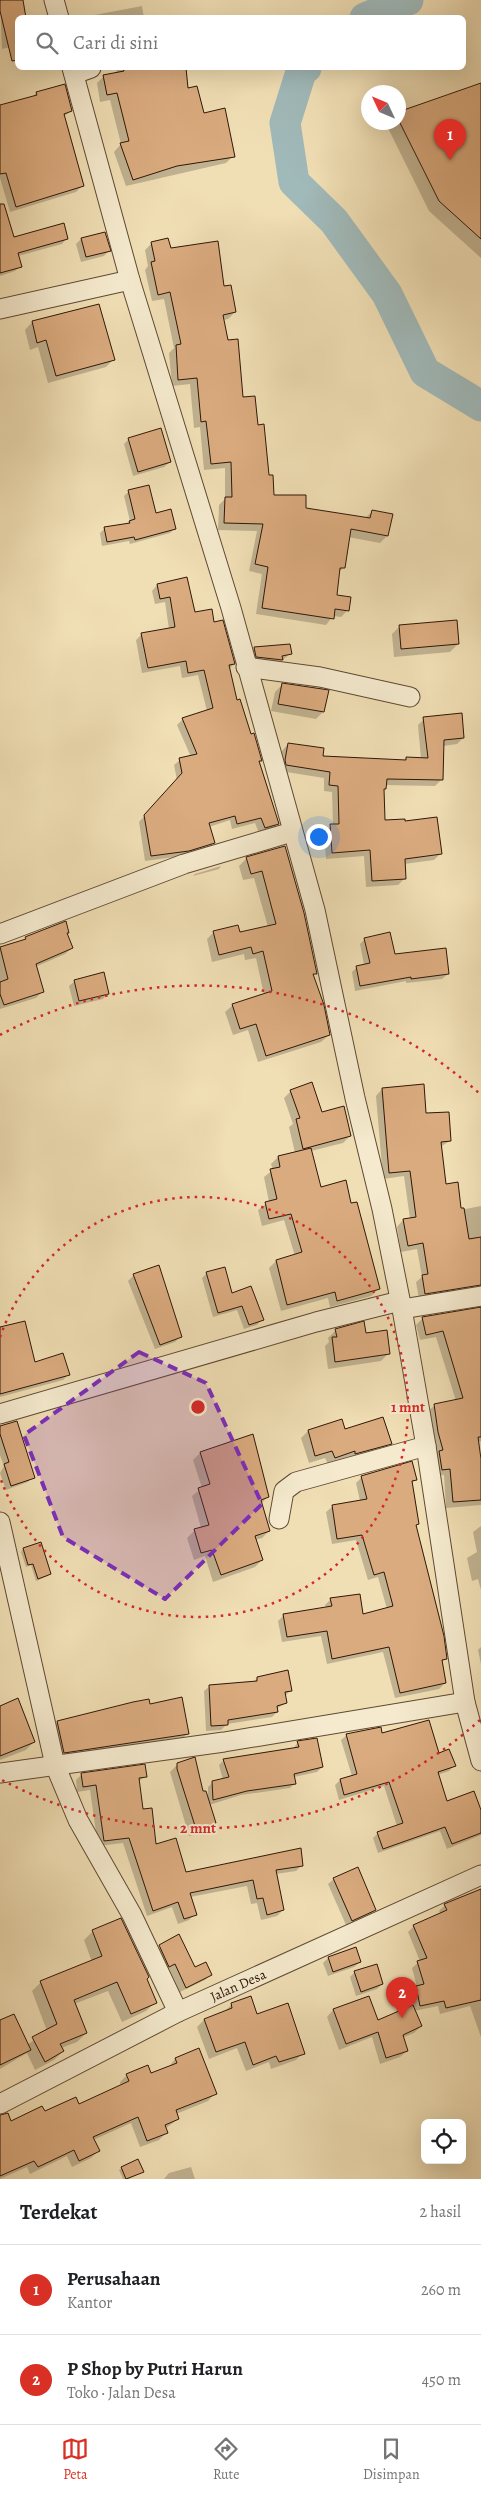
<!DOCTYPE html>
<html lang="id">
<meta charset="utf-8">
<style>
:root{--surface:#fff;--page:#f6f6f6;--text:#202124;--muted:#757577;--line:#e0e0e0;--accent:#d93025}
body{margin:0;font-family:Alegreya,serif;background:var(--page);color:var(--text)}
.controls{position:absolute;right:15px;bottom:15px;display:grid;overflow:hidden;border-radius:8px;box-shadow:0 5px 20px #0002}
.controls button{width:45px;height:45px;display:grid;place-items:center;padding:0;border:0;border-bottom:1px solid var(--line);background:var(--surface);color:var(--text);font:25px sans-serif}
.compass{position:absolute;left:361px;top:85px;width:45px;height:45px;border-radius:50%;background:var(--surface);box-shadow:0 5px 20px #0002;rotate:314deg}
.you{position:absolute;left:318px;top:836px;width:18px;height:18px;margin:-12px;border:4px solid #fff;border-radius:50%;background:#1a73e8;box-shadow:0 0 0 8px #1a73e833}
.badge{display:grid;place-items:center;width:32px;height:32px;border-radius:50%;background:var(--accent);color:#fff;font-size:16px;font-weight:700}
.pin{position:absolute;translate:-50% -41px;filter:drop-shadow(0 1px 2px #0008)}
.pin::after{content:'';position:absolute;top:26px;width:18px;height:15px;background:inherit;clip-path:polygon(0 0,100% 0,50% 100%)}
.list{margin:0;padding:0;list-style:none}
h2{display:flex;justify-content:space-between;align-items:center;height:65px;margin:0;padding:0 20px;font-size:21px}
h2 small{font-size:16px;font-weight:400;color:var(--muted)}
.list li{display:grid;grid-template-columns:32px 1fr auto;gap:15px;align-items:center;box-sizing:border-box;height:90px;padding:0 20px;border-top:1px solid var(--line)}
.list b{display:block;font-size:19px;white-space:nowrap}
.list p{margin:0;font-size:16px;white-space:nowrap;color:var(--muted)}
.list em{font-size:16px;font-style:normal;color:var(--muted)}
.icon{flex:none;width:28px;height:28px;fill:none;stroke:currentColor;stroke-width:2;stroke-linecap:round;stroke-linejoin:round}
.map{position:relative;flex:none;width:481px;height:2179px;overflow:hidden}
.search{position:absolute;background:var(--surface);box-shadow:0 5px 20px #0002;left:15px;right:15px;top:15px;height:55px;display:flex;align-items:center;gap:12px;box-sizing:border-box;padding:0 18px;border-radius:8px;color:var(--muted);font-size:19px}
.sheet{height:245px;background:var(--surface)}
nav{display:flex;justify-content:space-around;align-items:center;box-sizing:border-box;height:70px;border-top:1px solid var(--line);background:var(--surface);font-size:14px;color:var(--muted)}
nav a{display:grid;justify-items:center;gap:2px}
nav .on{color:var(--accent)}
.map>svg:first-child{display:block}
</style>
<div class="map">
<svg width="481" height="2179" viewBox="0 0 481 2179">
<rect width="100%" height="100%" fill="#f0deb4"/>
<filter id="stains"><feTurbulence type="fractalNoise" baseFrequency=".004" numOctaves="4"/><feColorMatrix values="0 0 0 0 .2 0 0 0 0 .09 0 0 0 0 .02 0 0 0 .5 -.17"/></filter>
<radialGradient id="worn" r=".72"><stop offset=".6" stop-color="#630" stop-opacity="0"/><stop offset="1" stop-color="#630" stop-opacity=".3"/></radialGradient>
<g fill="#0003">
<polygon points="0,0 21,0 18,18 18,45 2,49"/>
<polygon points="142,6 144,18 87,18 89,16"/>
<polygon points="45,15 46,18 35,18"/>
<polygon points="116,68 185,68 187,90 233,156 226,163 126,186 114,152 121,144 110,100 100,102 97,83 104,76 117,74"/>
<polygon points="481,84 481,258 429,211 386,124 398,122 398,113"/>
<polygon points="36,93 71,111 63,117 82,186 76,192 10,212 0,178 0,107 32,98"/>
<polygon points="0,230 13,239 67,238 62,244 18,256 20,266 15,271 0,276"/>
<polygon points="81,239 109,251 104,256 81,262 76,244"/>
<polygon points="152,243 170,249 223,288 235,312 228,319 223,320 242,398 257,426 272,496 305,510 365,518 373,511 391,515 387,536 380,543 348,537 343,568 338,573 336,596 348,610 341,617 333,616 326,625 256,614 262,574 249,571 257,531 218,530 219,505 225,499 225,468 204,470 200,427 194,428 190,384 172,386 169,353 174,348 164,299 152,301 145,270 148,266 145,250"/>
<polygon points="32,322 114,359 106,367 48,383 38,347 30,350 25,330"/>
<polygon points="129,439 170,462 164,467 133,476 124,444"/>
<polygon points="129,491 175,528 170,533 130,544 129,541 102,546 100,533 105,528 127,524 130,521 124,496"/>
<polygon points="157,585 194,614 213,623 234,664 229,669 236,702 260,761 259,762 278,824 272,829 259,833 255,823 232,829 230,820 209,827 214,843 208,848 182,856 145,861 139,822 177,780 174,765 180,760 191,757 177,725 183,719 207,711 198,675 182,678 180,666 142,673 136,640 142,634 169,629 165,602 155,604 152,591"/>
<polygon points="400,626 458,644 450,652 394,657 392,634"/>
<polygon points="289,646 290,654 276,665 251,662 249,654 254,648"/>
<polygon points="282,685 323,712 316,719 271,711 275,692"/>
<polygon points="424,719 463,738 457,744 443,746 441,780 435,786 385,785 383,791 384,822 440,854 434,860 404,864 405,878 398,885 366,887 364,856 326,859 324,832 333,825 332,792 324,791 324,778 280,771 282,751 288,744 322,757 403,761 407,758 421,759 418,725"/>
<polygon points="285,847 315,973 312,976 329,1035 321,1042 258,1062 248,1030 233,1035 225,1012 233,1005 264,995 256,958 245,960 244,954 212,962 207,939 214,932 239,933 268,927 254,878 243,880 239,866 247,858"/>
<polygon points="221,866 219,869 193,876 195,874"/>
<polygon points="68,933 66,934 72,948 65,954 35,967 43,991 36,998 0,1009 0,948 21,942 26,938"/>
<polygon points="365,939 394,955 448,974 442,979 406,983 406,981 355,991 352,972 357,967 364,965 360,944"/>
<polygon points="75,981 108,993 103,999 74,1006 69,986"/>
<polygon points="382,1089 425,1115 450,1141 440,1147 445,1185 460,1210 481,1206 481,1294 419,1299 416,1282 422,1277 417,1249 401,1252 397,1227 403,1220 410,1219 404,1176 383,1179 376,1096"/>
<polygon points="291,1091 350,1136 343,1143 311,1151 320,1188 350,1205 378,1289 371,1296 330,1307 328,1298 281,1311 269,1268 276,1261 295,1256 284,1220 262,1226 258,1210 269,1202 264,1177 273,1170 271,1164 278,1157 295,1153 289,1127 293,1124 284,1098"/>
<polygon points="207,1273 231,1295 262,1319 257,1325 244,1329 237,1310 213,1317 202,1278"/>
<polygon points="134,1275 181,1336 175,1342 155,1349 128,1281"/>
<polygon points="481,1309 481,1441 477,1442 481,1467 481,1505 446,1508 444,1475 436,1476 428,1411 435,1405 456,1401 436,1337 420,1340 416,1325 423,1318"/>
<polygon points="0,1329 34,1364 68,1375 63,1380 0,1397"/>
<polygon points="336,1330 365,1334 389,1353 381,1361 328,1369 325,1346 329,1342 328,1338"/>
<polygon points="0,1428 33,1477 28,1482 6,1490 0,1473 4,1466 0,1455"/>
<polygon points="308,1431 345,1431 390,1443 383,1450 349,1460 348,1457 328,1464 325,1458 309,1463 301,1438"/>
<polygon points="200,1453 268,1496 261,1504 269,1531 262,1538 255,1540 262,1560 255,1567 213,1582 205,1556 194,1560 187,1538 195,1530 201,1528 192,1496 202,1488 193,1460"/>
<polygon points="362,1477 416,1479 411,1484 418,1524 415,1526 446,1658 441,1663 445,1683 439,1689 395,1698 383,1652 327,1664 321,1636 282,1642 278,1621 284,1615 326,1608 325,1605 331,1599 362,1616 387,1609 378,1577 368,1580 356,1540 332,1544 326,1512 332,1507 360,1501 356,1483"/>
<polygon points="481,1526 481,1590 478,1579 472,1581 467,1558 477,1552 473,1532"/>
<polygon points="23,1549 50,1574 48,1576 36,1581 31,1565 26,1567 21,1552"/>
<polygon points="481,1647 481,1664 478,1650"/>
<polygon points="257,1678 291,1690 285,1696 286,1703 276,1709 277,1712 272,1717 227,1724 221,1730 206,1731 204,1691 210,1686 253,1683"/>
<polygon points="133,1703 149,1705 188,1733 183,1738 59,1757 52,1728 57,1722"/>
<polygon points="0,1707 34,1742 26,1750 0,1760"/>
<polygon points="347,1735 381,1735 438,1754 454,1766 449,1771 437,1775 446,1802 481,1816 481,1835 447,1849 440,1831 378,1853 373,1838 378,1833 397,1826 384,1786 339,1800 335,1785 340,1780 352,1776 341,1740"/>
<polygon points="298,1742 322,1767 317,1772 294,1777 295,1783 290,1788 241,1795 209,1805 215,1823 207,1831 189,1836 170,1772 178,1764 208,1801 208,1787 213,1782 223,1780 219,1765 224,1760 293,1749"/>
<polygon points="82,1774 146,1776 138,1782 142,1811 155,1846 185,1873 302,1865 296,1871 276,1874 283,1910 277,1916 261,1920 257,1903 251,1904 247,1886 190,1897 195,1914 189,1920 178,1924 172,1907 147,1916 123,1843 98,1846 90,1790 77,1792 76,1780"/>
<polygon points="334,1879 375,1910 369,1915 346,1925 328,1884"/>
<polygon points="481,1899 481,2037 470,2006 440,2014 438,2006 414,2011 421,2026 414,2033 402,2038 407,2051 400,2057 380,2064 372,2037 339,2050 327,2017 333,2010 368,1997 377,2022 413,2006 410,1993 417,1987 412,1968 420,1961 408,1932 414,1926 441,1914 439,1911 445,1905"/>
<polygon points="93,1931 145,1979 155,2002 146,2011 122,2022 108,1991 74,2004 86,2033 77,2042 61,2048 63,2051 54,2060 35,2070 27,2053 0,2069 0,2022 27,2045 47,2031 32,1991 41,1982 92,1962 84,1940"/>
<polygon points="178,1936 195,1968 210,1975 205,1980 180,1992 169,1968 164,1971 154,1951"/>
<polygon points="328,1958 360,1962 354,1967 328,1976 323,1963"/>
<polygon points="355,1972 382,1984 377,1989 356,1996 350,1977"/>
<polygon points="250,1997 257,2015 303,2053 296,2060 271,2069 269,2062 246,2071 237,2048 209,2059 197,2027 204,2020 224,2012 231,2005"/>
<polygon points="199,2050 215,2093 208,2101 176,2114 178,2119 165,2129 166,2133 159,2140 140,2147 131,2123 93,2140 98,2151 91,2158 72,2167 67,2156 30,2174 27,2167 0,2179 0,2118 11,2123 78,2106 121,2086 120,2082 127,2075 150,2075 169,2067 175,2059"/>
<polygon points="191,2167 195,2179 164,2179 169,2173"/>
<polygon points="122,2168 142,2172 129,2179 123,2179 119,2170"/>
</g>
<g fill="none" stroke-linecap="round" stroke-linejoin="round">
<g stroke="#a0b9b9" stroke-width="31">
<polyline points="365,18 408,0"/>
<polyline points="306,68 301,72 285,123 294,182 334,221 387,294 425,372 481,406"/>
</g>
</g>
<g fill="#daab7f" stroke="#2f1708">
<polygon points="0,0 23,0 26,18 18,18 18,60 12,61 0,11"/>
<polygon points="123,68 186,68 188,88 197,86 204,113 225,108 235,157 177,166 133,180 120,143 129,141 117,93 107,95 103,75 124,71"/>
<polygon points="481,83 481,239 439,201 398,119 398,112"/>
<polygon points="65,84 72,111 64,114 84,186 16,207 6,173 0,174 0,105 37,95 36,92"/>
<polygon points="0,204 4,204 14,237 64,223 68,239 18,253 22,267 0,273"/>
<polygon points="105,232 111,251 86,257 81,238"/>
<polygon points="168,238 171,248 218,241 224,286 231,285 236,312 223,315 228,340 238,339 243,397 255,396 258,425 264,424 269,475 273,475 274,495 306,495 306,508 370,518 372,510 393,514 388,536 351,529 345,568 340,568 337,595 351,597 349,611 335,609 334,619 262,608 268,567 255,564 263,524 224,523 225,497 232,497 231,462 211,464 206,421 201,422 197,378 178,380 176,345 181,344 170,292 158,295 151,262 155,261 151,242"/>
<polygon points="99,304 115,360 56,376 46,340 37,343 32,321"/>
<polygon points="161,428 171,462 138,472 128,438"/>
<polygon points="149,485 156,513 171,509 176,529 135,540 134,537 107,542 104,527 130,523 129,521 135,519 128,490"/>
<polygon points="187,577 195,612 212,609 214,622 223,620 235,664 229,665 237,700 240,699 251,734 254,733 262,761 259,761 279,824 265,828 261,818 237,824 235,816 209,823 215,843 189,851 151,856 144,815 182,773 179,758 197,754 182,718 213,708 204,670 188,673 186,661 148,668 141,633 175,627 170,597 160,599 157,584"/>
<polygon points="457,620 459,644 401,649 399,625"/>
<polygon points="290,644 292,654 282,656 283,660 256,657 254,647"/>
<polygon points="282,683 329,690 324,712 278,704"/>
<polygon points="462,713 464,738 444,740 443,780 387,779 386,789 384,789 385,820 405,819 405,821 437,817 442,854 405,859 406,879 372,881 370,850 332,853 330,824 339,824 338,786 329,785 330,772 286,765 285,760 288,743 324,748 323,756 406,760 406,757 428,758 423,717"/>
<polygon points="285,846 304,913 317,974 313,974 324,1005 330,1035 266,1056 256,1024 240,1029 232,1004 272,991 263,951 253,954 251,947 219,955 213,931 238,925 240,932 276,924 262,871 251,874 246,857"/>
<polygon points="66,921 69,933 67,933 73,948 36,964 44,992 4,1005 0,994 0,982 8,979 0,947 26,939 25,937"/>
<polygon points="390,932 395,954 446,948 449,974 411,979 411,977 360,986 356,966 370,963 364,938"/>
<polygon points="104,972 109,994 79,1001 74,980"/>
<polygon points="312,1082 322,1112 344,1106 351,1136 303,1149 296,1119 300,1118 290,1090"/>
<polygon points="424,1084 426,1113 449,1112 451,1141 441,1142 446,1184 458,1182 461,1208 464,1208 469,1239 481,1237 481,1285 425,1294 422,1275 428,1274 423,1243 408,1246 403,1219 416,1217 410,1171 389,1173 382,1088"/>
<polygon points="311,1148 321,1187 346,1180 351,1203 357,1202 380,1289 337,1301 335,1292 287,1305 276,1260 302,1252 291,1214 269,1219 265,1202 277,1199 270,1169 280,1167 278,1156"/>
<polygon points="159,1265 182,1337 160,1345 133,1274"/>
<polygon points="225,1267 232,1293 251,1286 264,1320 249,1325 242,1306 218,1313 206,1272"/>
<polygon points="481,1307 481,1437 478,1437 481,1459 481,1500 453,1502 450,1469 442,1470 439,1451 443,1450 438,1432 434,1404 463,1398 443,1331 426,1335 422,1317"/>
<polygon points="25,1321 35,1362 63,1353 70,1375 0,1394 0,1327"/>
<polygon points="364,1321 366,1333 387,1330 390,1354 335,1362 332,1337 337,1337 335,1329"/>
<polygon points="383,1417 392,1444 355,1454 355,1451 335,1458 332,1451 315,1456 308,1430 342,1419 345,1429"/>
<polygon points="17,1421 35,1478 11,1486 4,1464 9,1462 0,1434 0,1426"/>
<polygon points="253,1434 269,1497 261,1500 270,1531 255,1536 263,1560 221,1575 212,1550 201,1553 194,1529 209,1525 198,1488 210,1484 200,1452"/>
<polygon points="412,1461 417,1480 412,1481 419,1524 416,1525 444,1636 447,1659 442,1660 446,1683 400,1693 389,1647 332,1659 327,1631 287,1637 283,1614 332,1606 330,1598 360,1594 363,1614 393,1606 384,1572 374,1575 362,1535 337,1539 332,1505 367,1499 361,1476"/>
<polygon points="41,1542 51,1574 38,1579 33,1564 28,1565 23,1548"/>
<polygon points="288,1670 292,1691 285,1692 287,1703 277,1706 278,1712 228,1720 228,1725 211,1726 209,1685 257,1681 257,1677"/>
<polygon points="182,1697 189,1734 64,1753 57,1721 133,1702 149,1699 150,1704"/>
<polygon points="18,1698 35,1742 0,1756 0,1706"/>
<polygon points="429,1720 439,1753 449,1749 456,1766 438,1772 447,1801 474,1791 481,1810 481,1833 452,1844 445,1827 383,1849 377,1832 403,1823 389,1782 344,1795 340,1779 357,1774 346,1734 381,1727 382,1733"/>
<polygon points="317,1738 323,1767 294,1774 296,1784 247,1791 213,1800 212,1781 229,1777 223,1759 299,1747 297,1741"/>
<polygon points="195,1757 203,1791 206,1791 216,1823 196,1829 177,1769 177,1763"/>
<polygon points="145,1764 147,1777 139,1778 143,1809 152,1808 156,1844 176,1838 186,1872 301,1848 303,1866 276,1870 284,1910 267,1915 263,1898 257,1899 253,1880 190,1893 197,1915 184,1919 178,1902 153,1911 129,1838 104,1841 96,1785 83,1787 81,1773"/>
<polygon points="358,1867 376,1910 352,1921 333,1878"/>
<polygon points="481,1889 481,2000 446,2008 444,2001 420,2006 416,1986 424,1984 417,1961 427,1958 413,1925 447,1910 444,1904"/>
<polygon points="121,1918 149,1977 147,1979 157,2003 131,2014 117,1982 74,2000 87,2033 60,2044 64,2051 45,2062 32,2037 57,2024 40,1981 102,1956 92,1930"/>
<polygon points="179,1934 195,1967 206,1962 212,1975 186,1988 175,1964 169,1967 159,1945"/>
<polygon points="356,1947 361,1962 333,1972 328,1957"/>
<polygon points="377,1964 383,1984 361,1992 354,1971"/>
<polygon points="251,1996 257,2014 288,2003 305,2054 279,2062 276,2056 253,2065 245,2042 216,2052 204,2019 232,2008 231,2003"/>
<polygon points="369,1996 378,2020 413,2005 422,2026 403,2035 408,2051 386,2058 378,2032 346,2044 333,2009"/>
<polygon points="14,2014 31,2050 0,2065 0,2020"/>
<polygon points="199,2048 217,2094 176,2110 179,2119 165,2125 168,2133 147,2141 138,2117 93,2137 100,2151 79,2161 74,2150 38,2167 34,2161 0,2176 0,2115 8,2113 11,2121 42,2106 45,2111 76,2097 79,2104 129,2081 126,2074 148,2065 151,2073 177,2063 175,2058"/>
<polygon points="138,2159 144,2172 126,2179 121,2167"/>
</g>
<g fill="none" stroke-linecap="round" stroke-linejoin="round">
<defs>
<g id="minor">
<polyline points="54,0 59,18"/>
<polyline points="72,68 130,280 231,608 315,910 355,1098 382,1209 402,1309 426,1446 465,1702 481,1761"/>
<polyline points="74,74 91,68"/>
<polyline points="0,309 130,280"/>
<polyline points="246,667 320,677 410,697"/>
<polyline points="0,934 184,864 292,832"/>
<polyline points="402,1309 481,1296"/>
<polyline points="0,1414 316,1322 400,1301"/>
<polyline points="279,1519 284,1491 296,1482 426,1446"/>
<polyline points="0,1522 55,1765 78,1820 132,1915 178,2012"/>
<polyline points="0,1773 224,1742 465,1702"/>
<polyline points="0,2104 178,2012 481,1875"/>
</g>
</defs>
<use href="#minor" stroke="#5f4933" stroke-width="21"/>
<use href="#minor" stroke="#f5eace" stroke-width="19"/>
</g>
<path fill="#7b2cbf" fill-opacity="0.2" stroke="#7b2cbf" stroke-width="4" stroke-dasharray="10 6" stroke-linejoin="round" d="M139,1352L206,1383L262,1504L165,1599L63,1537L24,1435Z"/>
<g fill="none" stroke="#d62828" stroke-width="2.5" stroke-dasharray="2.5 5">
<path d="M0 1337A210 210 0 1 1 0 1477"/>
<path d="M480 1720A421 421 0 0 1 0 1779M0 1035A421 421 0 0 1 480 1094"/>
</g>
<g text-anchor="middle" stroke-width="4" stroke-linejoin="round" paint-order="stroke">
<g font-size="14" fill="#2f1708" stroke="#f5eace">
<text transform="translate(238 1985) rotate(-24)" y="5">Jalan Desa</text>
</g>
</g>
<circle cx="198" cy="1407" r="8" fill="#d62828" stroke="#f5eace" stroke-width="2.5"/>
<g font-size="15" text-anchor="middle" font-weight="bold" fill="#d62828" stroke="#f5eace" stroke-width="4" stroke-linejoin="round" paint-order="stroke">
<text x="408" y="1412">1 mnt</text>
<text x="198" y="1833">2 mnt</text>
</g>
<rect width="100%" height="100%" filter="url(#stains)"/>
<rect width="100%" height="100%" fill="url(#worn)"/>
</svg>
<div class="controls">
<button><svg class="icon" aria-label="locate" viewBox="0 0 24 24"><circle cx="12" cy="12" r="6"/><path d="M12 2v4M12 18v4M2 12h4M18 12h4"/></svg></button>
</div>
<svg class="compass" viewBox="-18 -18 36 36"><path d="M0-13l5 13h-10z" fill="#e53935"/><path d="M0 13l5-13h-10z" fill="#757577"/></svg>
<div class="you"></div>
<div class="pin badge" style="left:450px;top:160px">1</div>
<div class="pin badge" style="left:402px;top:2018px">2</div>
<div class="search"><svg class="icon" aria-label="search" viewBox="0 0 24 24"><circle cx="10" cy="10" r="6"/><path d="M15 15l6 6"/></svg>Cari di sini</div>
</div>
<section class="sheet">
<h2>Terdekat<small>2 hasil</small></h2>
<ul class="list">
<li><span class="badge">1</span><div><b>Perusahaan</b><p>Kantor</p></div><em>260 m</em></li>
<li><span class="badge">2</span><div><b>P Shop by Putri Harun</b><p>Toko · Jalan Desa</p></div><em>450 m</em></li>
</ul>
</section>
<nav>
<a class="on"><svg class="icon" aria-label="map" viewBox="0 0 24 24"><path d="M3 6l6-2 6 2 6-2v14l-6 2-6-2-6 2zM9 4v14M15 6v14"/></svg>Peta</a>
<a><svg class="icon" aria-label="directions" viewBox="0 0 24 24"><path d="M12 3l9 9-9 9-9-9zM9 14v-3h6M13 9l2 2-2 2"/></svg>Rute</a>
<a><svg class="icon" aria-label="saved" viewBox="0 0 24 24"><path d="M7 4h10v16l-5-4-5 4z"/></svg>Disimpan</a>
</nav>
